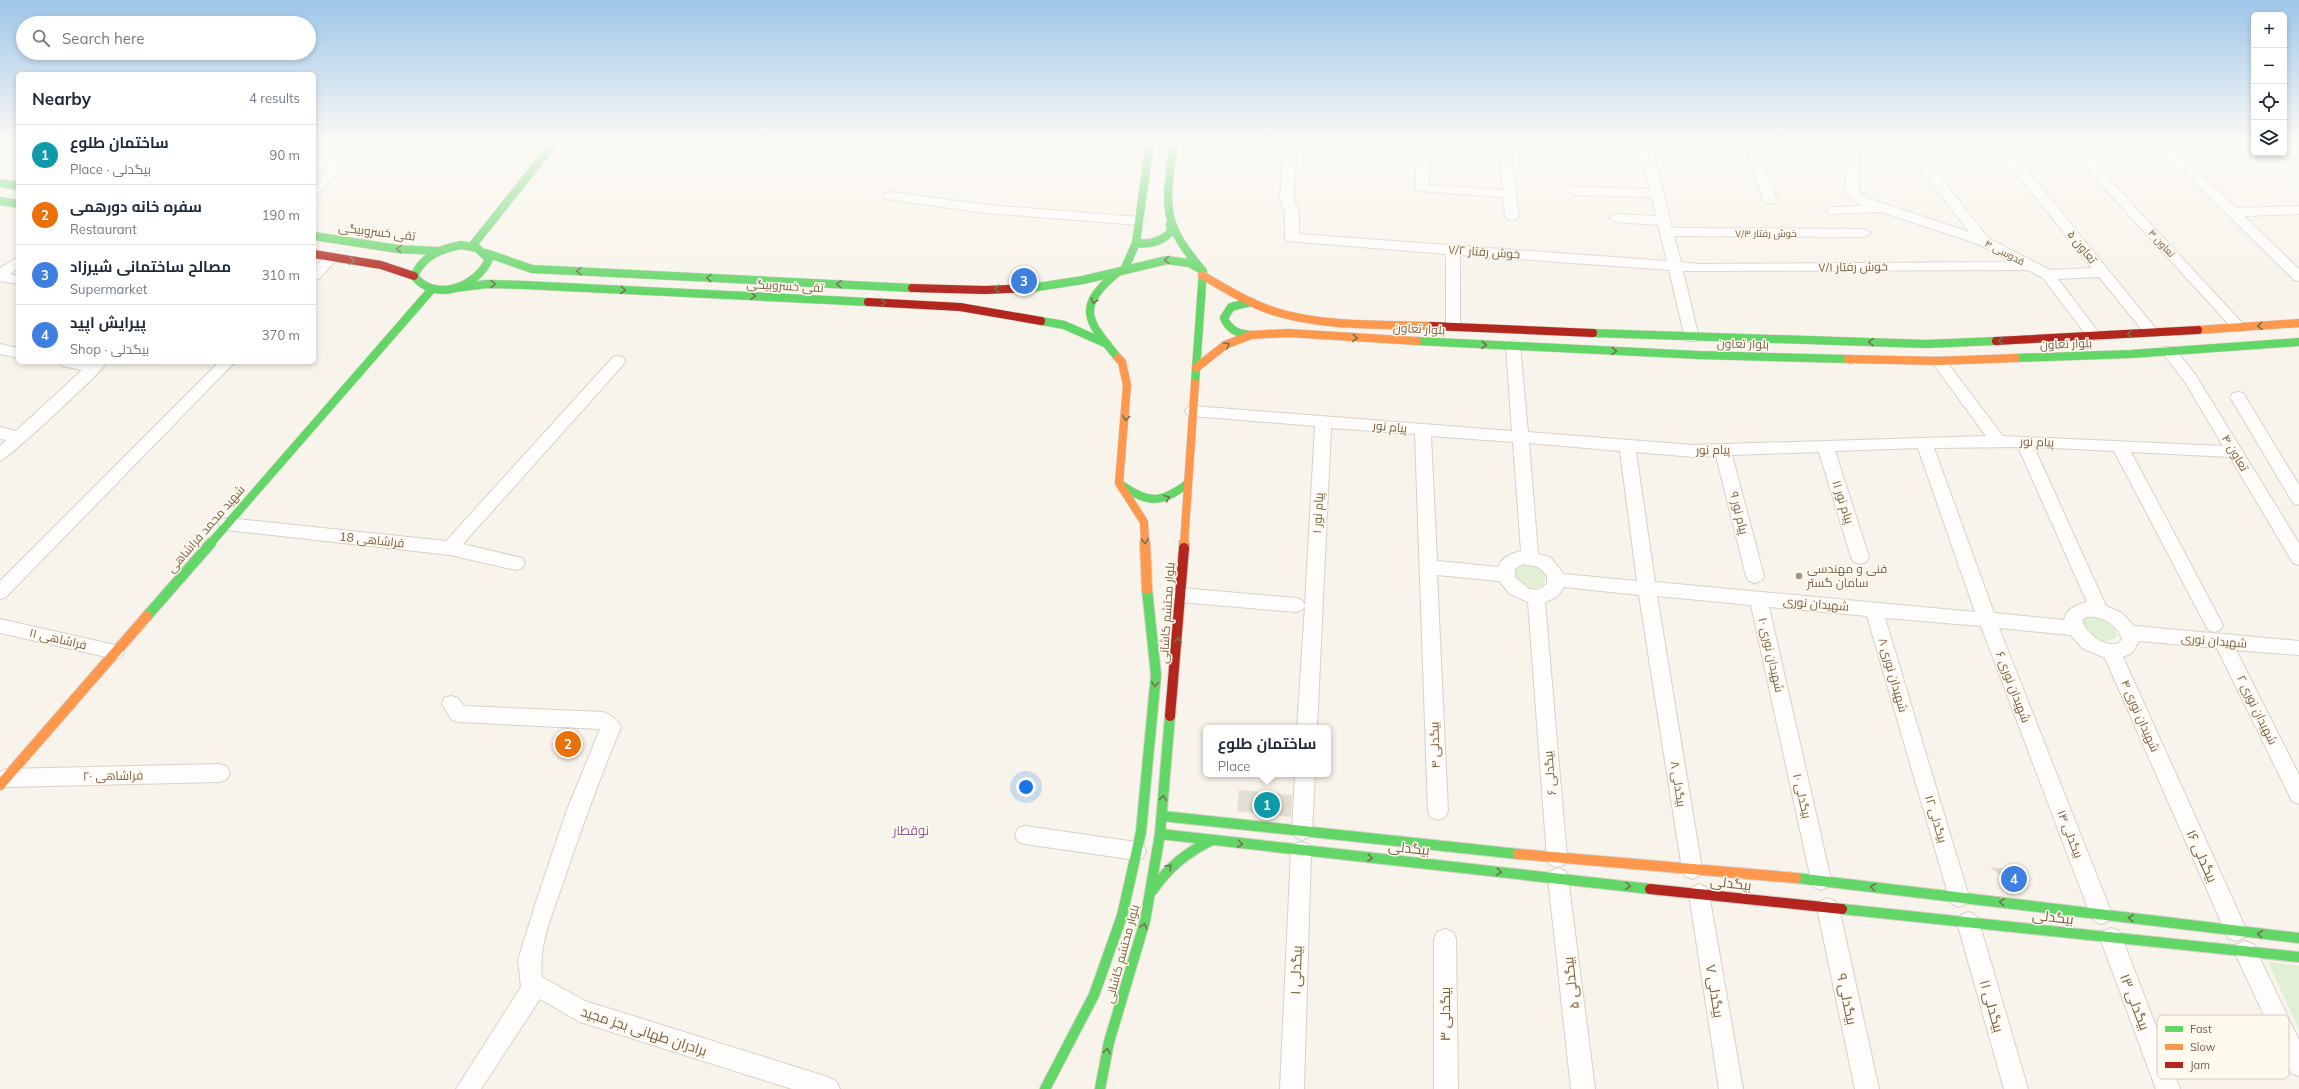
<!DOCTYPE html>
<meta charset="utf-8">
<style>
:root{--surface:#fff;--page:#f6f6f7;--text:#1f2937;--muted:#747a83;--line:#e0e1e3;--accent:#111827}
body{margin:0;font-family:Mulish,Cairo,sans-serif;background:var(--page);color:var(--text)}
.controls{position:absolute;right:12px;top:12px;display:grid;overflow:hidden;border-radius:6px;box-shadow:0 2px 6px #0003}
.controls button{width:36px;height:36px;display:grid;place-items:center;padding:0;border:0;border-bottom:1px solid var(--line);background:var(--surface);color:var(--text);font:20px sans-serif}
.you{position:absolute;left:1026px;top:787px;width:14px;height:14px;margin:-10px;border:3px solid #fff;border-radius:50%;background:#1a73e8;box-shadow:0 0 0 6px #1a73e833}
.badge{display:grid;place-items:center;width:26px;height:26px;border-radius:50%;background:var(--accent);color:#fff;font-size:13px;font-weight:700}
.pin{position:absolute;translate:-50% -50%;border:2px solid #fff;box-shadow:0 1px 4px #0006}
.popup{position:absolute;left:1203px;top:725px;width:128px;height:52px;box-sizing:border-box;display:grid;place-content:center;border-radius:6px;background:var(--surface);filter:drop-shadow(0 1px 3px #0005);font-size:13px;white-space:nowrap;color:var(--muted)}
.popup b{font-size:15px;color:var(--text)}
.popup::after{content:'';position:absolute;left:50%;top:100%;margin-left:-8px;border:8px solid transparent;border-top-color:var(--surface)}
.list{margin:0;padding:0;list-style:none}
h2{display:flex;justify-content:space-between;align-items:center;height:52px;margin:0;padding:0 16px;font-size:17px}
h2 small{font-size:13px;font-weight:400;color:var(--muted)}
.list li{display:grid;grid-template-columns:26px 1fr auto;gap:12px;align-items:center;box-sizing:border-box;height:60px;padding:0 16px;border-top:1px solid var(--line)}
.list b{display:block;font-size:15px;white-space:nowrap}
.list p{margin:0;font-size:13px;white-space:nowrap;color:var(--muted)}
.list em{font-size:13px;font-style:normal;color:var(--muted)}
.icon{flex:none;width:22px;height:22px;fill:none;stroke:currentColor;stroke-width:2;stroke-linecap:round;stroke-linejoin:round}
.map{position:relative;flex:none;width:2299px;height:1089px;overflow:hidden}
.search{position:absolute;background:var(--surface);box-shadow:0 2px 6px #0003;left:16px;top:16px;width:300px;height:44px;display:flex;align-items:center;gap:10px;box-sizing:border-box;padding:0 14px;border-radius:22px;color:var(--muted);font-size:15px}
.panel{position:absolute;background:var(--surface);box-shadow:0 2px 6px #0003;left:16px;top:72px;width:300px;height:292px;border-radius:6px}
.map>svg:first-child{display:block}
</style>
<div class="map">
<svg width="2299" height="1089" viewBox="0 0 2299 1089">
<rect width="100%" height="100%" fill="#f8f4eb"/>
<g fill="#e1efd5">
<path d="M1523,565C1533,564 1542,568 1546,578L1543,585C1531,593 1523,586 1515,577L1516,570Z"/>
<path d="M2092,616C2103,618 2114,623 2117,635L2116,638L2103,642L2087,634L2082,622L2087,617Z"/>
<polygon points="2268,962 2299,966 2299,1030"/>
</g>
<g fill="#e4ddd2">
<polygon points="1239,790 1292,795 1291,817 1237,811"/>
<polygon points="1990,867 2018,870 2025,886 2011,885"/>
</g>
<g fill="none" stroke-linecap="round" stroke-linejoin="round">
<defs>
<g id="street">
<polygon points="357,142 370,142 319,193 314,194 314,183 329,169 314,167 314,159 336,162"/>
<path d="M1284,142H1296V145L1416,150V142H1428L1429,185L1503,190L1498,142H1510L1519,217L1512,221L1505,217L1503,197L1418,191L1416,188V158L1296,152L1294,200L1299,212V234L1667,261L1658,225L1616,222L1609,218L1616,214L1656,216L1652,197L1574,195L1567,191L1574,187L1650,189L1642,157L1548,149L1542,145L1547,142L1640,149L1639,142H1651L1672,228L1864,229L1871,233L1864,237L1674,236L1681,262L1699,264L2012,262L1978,244L1882,212L1828,214L1826,211L1833,207L1863,206L1845,194L1847,154L1862,145L1906,149L1907,144C1913,143 1915,144 1919,149H1974L1980,142H2003L2016,148L2065,146L2062,142H2074L2078,146L2168,142L2236,208L2299,206V214L2244,216L2299,269V281L2294,280L2162,150L2085,153L2246,327L2244,330H2234L2072,153L2020,156L2019,160L2157,330L2159,333L2157,336H2147L2099,277L2058,279L2102,337L2100,340H2090L2043,278L2028,270L1683,271L1699,338L1697,341H1687L1685,338L1669,270L1460,255V327L1458,330H1448L1446,327V254L1287,241L1285,238V212L1280,200ZM1988,148L2001,149L2007,157H1999L1987,150ZM1864,153L1912,157L1969,232L1870,199L1859,192V156ZM1925,157H1980L1991,163L2009,164L2092,268L2050,270L1988,238Z"/>
<polygon points="1743,142 1755,142 1777,200 1775,203 1765,203 1763,200"/>
<polygon points="2203,142 2254,142 2254,145 2209,146"/>
<polygon points="890,192 987,205 1139,217 1146,221 1139,225 987,213 885,199 883,196 885,193"/>
<polygon points="332,253 339,257 319,279 314,280 314,268 327,254"/>
<polygon points="18,257 18,268 10,274 18,276 18,284 0,281 0,268"/>
<path d="M1513,341L1518,343L1520,346L1528,432L1693,445L1986,436L1931,361L1933,357H1943L2003,436L2223,446L2185,382L2161,351L2163,347H2173L2195,374L2299,543V565L2293,563L2230,457L2131,452L2223,625L2220,630L2214,632L2208,630L2114,451L2034,447L2106,606L2122,613L2134,626L2299,641V655L2236,650L2299,775V804L2292,801L2217,648L2139,641L2132,653L2123,657L2247,931L2244,938L2236,941L2228,938L2105,658L2082,648L2071,635L1999,628L2112,914L2108,921L2101,924L2094,921L2090,914L1981,626L1885,618L1969,897L1966,904L1959,907L1952,904L1949,897L1867,616L1769,607L1831,880L1828,887L1821,890L1814,887L1811,880L1751,605L1657,596L1702,869L1699,876L1692,879L1685,876L1682,869L1639,595L1564,587L1557,597L1545,602L1567,858L1564,865L1557,867L1550,865L1547,858L1528,602L1510,594L1499,581L1437,575L1448,811L1445,817L1438,820L1431,817L1428,811L1415,434L1331,428L1317,728H1297L1305,606L1302,610L1296,612L1181,602L1175,600L1172,595L1175,590L1181,588L1296,598L1302,600L1305,605L1315,426L1193,416L1188,415L1185,411L1188,407L1193,406L1512,431L1506,346L1508,343ZM1431,436L1513,442L1521,551C1512,553 1501,558 1498,567L1437,561ZM1529,443L1620,451L1637,581L1564,574L1550,557L1538,554ZM2018,447L2087,602C2077,604 2066,609 2064,620L1994,613L1934,448ZM1918,448L1975,612L1655,582L1636,452L1693,457L1716,456L1746,576L1749,581L1755,583L1761,581L1764,576L1732,455L1819,452L1851,557L1854,562L1860,564L1866,562L1869,557L1835,451ZM1523,564L1538,567L1547,575V584L1537,590L1529,589L1515,577V569ZM2087,617C2101,615 2118,625 2122,639L2119,643C2105,648 2086,634 2082,620Z"/>
<polygon points="0,344 18,348 18,358 0,354"/>
<polygon points="618,356 623,357 625,361 623,365 463,544 522,558 525,563 522,568 516,570 450,555 227,530 221,528 219,524 221,520 227,518 446,541 613,357"/>
<path d="M60,362H107C101,373 9,458 0,461V446L6,440L0,439V427L16,431L82,370L62,366Z"/>
<polygon points="219,362 235,362 6,597 0,599 0,581"/>
<polygon points="2238,392 2243,393 2299,485 2299,505 2293,503 2230,397 2233,393"/>
<polygon points="0,619 115,645 121,647 124,652 121,657 115,659 0,633"/>
<path d="M451,696L458,698L464,706L603,712C611,715 617,719 621,727C599,780 580,832 562,886C552,915 538,947 542,977L585,1001L828,1077L836,1081L840,1089H792L580,1022L540,999L481,1089H456L521,987L518,960L536,902L567,810L600,729L459,722L452,720L442,704L444,698Z"/>
<polygon points="220,764 227,767 230,773 227,779 220,782 6,787 0,784 0,772 6,769"/>
<polygon points="1295,774 1315,774 1312,831 1309,837 1302,840 1295,837 1292,831"/>
<polygon points="1025,826 1136,842 1143,844 1146,851 1143,858 1136,860 1025,844 1018,842 1015,835 1018,828"/>
<polygon points="1301,842 1308,844 1311,851 1304,1089 1280,1089 1291,851 1294,844"/>
<polygon points="1558,868 1565,871 1568,878 1595,1089 1571,1089 1548,878 1551,871"/>
<polygon points="1699,884 1706,887 1709,894 1743,1089 1719,1089 1689,894 1692,887"/>
<polygon points="1828,898 1835,901 1839,908 1879,1089 1855,1089 1817,908 1821,901"/>
<polygon points="1968,912 1975,915 1979,922 2028,1089 2004,1089 1957,922 1961,915"/>
<polygon points="2111,928 2119,931 2122,938 2180,1089 2156,1089 2100,938 2103,931"/>
<polygon points="1445,929 1453,932 1456,939 1458,1089 1434,1089 1434,939 1437,932"/>
<polygon points="2245,941 2253,944 2299,1040 2299,1076 2291,1073 2234,951 2237,944"/>
</g>
<g id="fast-far1">
<path d="M1174,142C1166,205 1159,220 1203,271L1195,383"/>
<polyline points="0,183 18,186"/>
<polyline points="0,201 18,204"/>
<polyline points="314,236 398,249 438,251"/>
<path d="M1136,243C1150,245 1161,242 1171,232L1170,225"/>
<path d="M461,245L477,248L489,259C477,287 435,303 414,276C423,256 440,249 461,245Z"/>
<polyline points="472,246 555,142"/>
<polyline points="486,253 532,269 912,288"/>
<polyline points="1124,270 1136,243 1150,142"/>
<path d="M1118,272C1074,308 1088,321 1118,358"/>
<polyline points="455,288 487,284 524,285 868,302"/>
<polyline points="1031,288 1083,280 1167,260 1189,263 1200,269"/>
<path d="M1251,302L1231,307L1224,318C1229,330 1238,334 1251,335"/>
<polyline points="1041,321 1064,325 1107,344"/>
<polyline points="1593,333 1926,344 1996,341"/>
<polyline points="1417,341 1698,355 1848,359"/>
<polyline points="2016,358 2131,354 2299,342"/>
<path d="M1123,486C1149,504 1162,503 1187,484"/>
<polyline points="210,544 432,289"/>
</g>
<g id="fast">
<polyline points="147,616 211,543"/>
<polyline points="1162,816 1518,854"/>
<polyline points="1160,834 1650,889"/>
<polyline points="1796,878 2299,938"/>
<path d="M1153,890C1168,867 1187,852 1212,840"/>
<polyline points="1842,909 2299,957"/>
<polyline points="1045,1089 1094,995 1122,916 1141,832 1156,675 1147,589"/>
<polyline points="1100,1089 1109,1042 1145,921 1160,834 1170,716"/>
</g>
<g id="slow-far1">
<path d="M1202,275C1226,289 1250,304 1276,312C1325,327 1381,324 1432,326"/>
<polyline points="2198,330 2299,323"/>
<polyline points="1118,358 1122,362 1127,385 1119,483 1144,522 1145,544"/>
<polyline points="1848,359 1938,361 2016,358"/>
<polyline points="1196,368 1225,345 1251,335 1288,333 1417,341"/>
<polyline points="1184,544 1195,383"/>
</g>
<g id="slow">
<polyline points="1145,543 1147,589"/>
<polyline points="1184,548 1184,543"/>
<polyline points="0,785 147,616"/>
<polyline points="1518,854 1796,878"/>
</g>
<g id="jam-far1">
<polyline points="314,254 381,265 414,276"/>
<polyline points="912,288 985,290 1031,288"/>
<polyline points="868,302 960,307 1041,321"/>
<polyline points="1432,326 1593,333"/>
<polyline points="1996,341 2198,330"/>
</g>
<g id="jam">
<polyline points="1170,716 1184,548"/>
<polyline points="1650,889 1842,909"/>
</g>
</defs>
<use href="#street" stroke="#d7d1c9" stroke-width="2"/>
<use href="#fast-far1" stroke="#d7d1c9" stroke-width="9"/>
<use href="#fast" stroke="#d7d1c9" stroke-width="12"/>
<use href="#slow-far1" stroke="#d7d1c9" stroke-width="9"/>
<use href="#slow" stroke="#d7d1c9" stroke-width="12"/>
<use href="#jam-far1" stroke="#d7d1c9" stroke-width="9"/>
<use href="#jam" stroke="#d7d1c9" stroke-width="12"/>
<use href="#street" fill="#fefdfc" fill-rule="evenodd"/>
<use href="#fast-far1" stroke="#63d668" stroke-width="8"/>
<use href="#fast" stroke="#63d668" stroke-width="10"/>
<use href="#slow-far1" stroke="#ff974d" stroke-width="8"/>
<use href="#slow" stroke="#ff974d" stroke-width="10"/>
<use href="#jam-far1" stroke="#b3261e" stroke-width="8"/>
<use href="#jam" stroke="#b3261e" stroke-width="10"/>
</g>
<defs><path id="oneway-chevron" d="M-2-3.5L2.5 0L-2 3.5" fill="none" stroke-width="1.6" stroke-linecap="round" stroke-linejoin="round"/></defs>
<g stroke="#74724e">
<use href="#oneway-chevron" transform="translate(399 249) rotate(-175)"/>
<use href="#oneway-chevron" transform="translate(1167 260) rotate(177)"/>
<use href="#oneway-chevron" transform="translate(352 261) rotate(9)"/>
<use href="#oneway-chevron" transform="translate(579 271) rotate(-177)"/>
<use href="#oneway-chevron" transform="translate(709 278) rotate(-177)"/>
<use href="#oneway-chevron" transform="translate(493 284) rotate(1)"/>
<use href="#oneway-chevron" transform="translate(839 284) rotate(-177)"/>
<use href="#oneway-chevron" transform="translate(997 289) rotate(178)"/>
<use href="#oneway-chevron" transform="translate(623 290) rotate(3)"/>
<use href="#oneway-chevron" transform="translate(753 296) rotate(3)"/>
<use href="#oneway-chevron" transform="translate(1094 301) rotate(107)"/>
<use href="#oneway-chevron" transform="translate(883 303) rotate(3)"/>
<use href="#oneway-chevron" transform="translate(2260 326) rotate(176)"/>
<use href="#oneway-chevron" transform="translate(2130 334) rotate(176)"/>
<use href="#oneway-chevron" transform="translate(1355 338) rotate(4)"/>
<use href="#oneway-chevron" transform="translate(2001 341) rotate(177)"/>
<use href="#oneway-chevron" transform="translate(1871 342) rotate(-179)"/>
<use href="#oneway-chevron" transform="translate(1227 345) rotate(-28)"/>
<use href="#oneway-chevron" transform="translate(1484 345) rotate(3)"/>
<use href="#oneway-chevron" transform="translate(1614 351) rotate(3)"/>
<use href="#oneway-chevron" transform="translate(1126 418) rotate(96)"/>
<use href="#oneway-chevron" transform="translate(1167 498) rotate(-21)"/>
<use href="#oneway-chevron" transform="translate(1145 541) rotate(87)"/>
<use href="#oneway-chevron" transform="translate(1178 640) rotate(-86)"/>
<use href="#oneway-chevron" transform="translate(1155 684) rotate(95)"/>
<use href="#oneway-chevron" transform="translate(1163 798) rotate(-84)"/>
<use href="#oneway-chevron" transform="translate(1240 844) rotate(7)"/>
<use href="#oneway-chevron" transform="translate(1370 858) rotate(6)"/>
<use href="#oneway-chevron" transform="translate(1169 867) rotate(-47)"/>
<use href="#oneway-chevron" transform="translate(1499 872) rotate(6)"/>
<use href="#oneway-chevron" transform="translate(1628 886) rotate(6)"/>
<use href="#oneway-chevron" transform="translate(1873 887) rotate(-173)"/>
<use href="#oneway-chevron" transform="translate(2002 902) rotate(-173)"/>
<use href="#oneway-chevron" transform="translate(2131 918) rotate(-173)"/>
<use href="#oneway-chevron" transform="translate(1144 926) rotate(-74)"/>
<use href="#oneway-chevron" transform="translate(2260 934) rotate(-174)"/>
<use href="#oneway-chevron" transform="translate(1107 1051) rotate(-79)"/>
</g>
<linearGradient id="sky" x2="0" y2="1"><stop stop-color="#9dc6e8"/><stop offset="0.48" stop-color="#fcfaf6"/><stop offset="1" stop-color="#fcfaf6" stop-opacity="0"/></linearGradient>
<rect width="2299" height="294" fill="url(#sky)"/>
<circle fill="#a49482" stroke="#fffaed" stroke-width="1.5" cx="1799" cy="576" r="4"/>
<g text-anchor="middle" stroke-width="3" stroke-linejoin="round" paint-order="stroke">
<g font-size="10" fill="#776049" stroke="#fffaed">
<text x="1766" y="237">خوش رفتار ۷/۳</text>
<text transform="translate(2162 243) rotate(47)" y="4">تعاون ۳</text>
<text transform="translate(2005 252) rotate(28)" y="4">قدوسی ۴</text>
</g>
<g font-size="12" fill="#776049" stroke="#fffaed">
<text transform="translate(377 232) rotate(7)" y="4">تقی خسروبیگی</text>
<text transform="translate(2082 247) rotate(51)" y="4">تعاون ۵</text>
<text transform="translate(1484 252) rotate(4)" y="4">خوش رفتار ۷/۲</text>
<text transform="translate(1853 267) rotate(-1)" y="4">خوش رفتار ۷/۱</text>
<text transform="translate(785 286) rotate(3)" y="4">تقی خسروبیگی</text>
<text transform="translate(1419 329) rotate(3)" y="4">بلوار تعاون</text>
<text transform="translate(1743 344) rotate(1)" y="4">بلوار تعاون</text>
<text transform="translate(2066 344) rotate(-2)" y="4">بلوار تعاون</text>
<text transform="translate(1390 427) rotate(5)" y="4">پیام نور</text>
<text transform="translate(2037 442) rotate(2)" y="4">پیام نور</text>
<text transform="translate(1713 450) rotate(-1)" y="4">پیام نور</text>
<text transform="translate(2235 453) rotate(59)" y="4">تعاون ۴</text>
<text transform="translate(1843 502) rotate(72)" y="4">پیام نور ۱۱</text>
<text transform="translate(1318 513) rotate(-87)" y="4">پیام نور ۱</text>
<text transform="translate(1739 513) rotate(76)" y="4">پیام نور ۹</text>
<text transform="translate(206 529) rotate(-49)" y="4">شهید محمد فراشاهی</text>
<text transform="translate(372 540) rotate(6)" y="4">فراشاهی 18</text>
<text transform="translate(1816 604) rotate(5)" y="4">شهیدان نوری</text>
<text transform="translate(1167 613) rotate(-86)" y="4">بلوار محتشم کاشانی</text>
<text transform="translate(58 639) rotate(13)" y="4">فراشاهی ۱۱</text>
<text transform="translate(2214 641) rotate(5)" y="4">شهیدان نوری</text>
<text transform="translate(1771 655) rotate(77)" y="4">شهیدان نوری ۱۰</text>
<text transform="translate(1893 675) rotate(74)" y="4">شهیدان نوری ۸</text>
<text transform="translate(2013 687) rotate(69)" y="4">شهیدان نوری ۶</text>
<text transform="translate(2257 710) rotate(64)" y="4">شهیدان نوری ۲</text>
<text transform="translate(2140 716) rotate(66)" y="4">شهیدان نوری ۴</text>
<text transform="translate(1435 745) rotate(-92)" y="4">بیگدلی ۴</text>
<text transform="translate(1550 773) rotate(-95)" y="4">بیگدلی ۶</text>
<text transform="translate(113 776) rotate(-1)" y="4">فراشاهی ۲۰</text>
<text transform="translate(1678 784) rotate(81)" y="4">بیگدلی ۸</text>
<text transform="translate(1802 796) rotate(77)" y="4">بیگدلی ۱۰</text>
<text transform="translate(1936 819) rotate(73)" y="4">بیگدلی ۱۲</text>
<text transform="translate(2070 834) rotate(69)" y="4">بیگدلی ۱۴</text>
<text transform="translate(1122 954) rotate(-75)" y="4">بلوار محتشم کاشانی</text>
</g>
<g font-size="12" fill="#776049" stroke="#fffaed" text-anchor="start">
<text x="1807" y="573">فنی و مهندسی<tspan x="1807" dy="14">سامان گستر</tspan></text>
</g>
<g font-size="13" fill="#8a6194" stroke="#fffaed">
<text x="911" y="835">نوقطار</text>
</g>
<g font-size="14" fill="#776049" stroke="#fffaed">
<text transform="translate(1409 848) rotate(6)" y="5">بیگدلی</text>
<text transform="translate(2202 856) rotate(66)" y="5">بیگدلی ۱۶</text>
<text transform="translate(1731 883) rotate(7)" y="5">بیگدلی</text>
<text transform="translate(2053 917) rotate(6)" y="5">بیگدلی</text>
<text transform="translate(1296 970) rotate(-88)" y="5">بیگدلی ۱</text>
<text transform="translate(1571 983) rotate(-97)" y="5">بیگدلی ۵</text>
<text transform="translate(1715 991) rotate(81)" y="5">بیگدلی ۷</text>
<text transform="translate(1847 999) rotate(78)" y="5">بیگدلی ۹</text>
<text transform="translate(2135 1002) rotate(69)" y="5">بیگدلی ۱۳</text>
<text transform="translate(1992 1006) rotate(74)" y="5">بیگدلی ۱۱</text>
<text transform="translate(1445 1014) rotate(-90)" y="5">بیگدلی ۳</text>
<text transform="translate(644 1031) rotate(18)" y="5">برادران طهانی بجز مجید</text>
</g>
</g>
<rect x="2157" y="1015" width="132" height="64" rx="6" fill="#fffaed" stroke="#d6ccbc" stroke-width="1"/>
<rect x="2165" y="1026" width="18" height="6" fill="#63d668"/>
<rect x="2165" y="1044" width="18" height="6" fill="#ff974d"/>
<rect x="2165" y="1062" width="18" height="6" fill="#b3261e"/>
<g font-size="11" fill="#776049">
<text x="2190" y="1033">Fast</text>
<text x="2190" y="1051">Slow</text>
<text x="2190" y="1069">Jam</text>
</g>
</svg>
<div class="controls">
<button>+</button>
<button>−</button>
<button><svg class="icon" aria-label="locate" viewBox="0 0 24 24"><circle cx="12" cy="12" r="6"/><path d="M12 2v4M12 18v4M2 12h4M18 12h4"/></svg></button>
<button><svg class="icon" aria-label="layers" viewBox="0 0 24 24"><path d="M12 4l9 5-9 5-9-5zM3 14l9 5 9-5"/></svg></button>
</div>
<div class="you"></div>
<div class="pin badge" style="left:1267px;top:805px;background:#0f9aa8">1</div>
<div class="popup"><b>ساختمان طلوع</b>Place</div>
<div class="pin badge" style="left:568px;top:744px;background:#e8710a">2</div>
<div class="pin badge" style="left:1024px;top:281px;background:#3f7fe0">3</div>
<div class="pin badge" style="left:2014px;top:879px;background:#3f7fe0">4</div>
<div class="search"><svg class="icon" aria-label="search" viewBox="0 0 24 24"><circle cx="10" cy="10" r="6"/><path d="M15 15l6 6"/></svg>Search here</div>
<section class="panel">
<h2>Nearby<small>4 results</small></h2>
<ul class="list">
<li><span class="badge" style="background:#0f9aa8">1</span><div><b>ساختمان طلوع</b><p>Place · بیگدلی</p></div><em>90 m</em></li>
<li><span class="badge" style="background:#e8710a">2</span><div><b>سفره خانه دورهمی</b><p>Restaurant</p></div><em>190 m</em></li>
<li><span class="badge" style="background:#3f7fe0">3</span><div><b>مصالح ساختمانی شیرزاد</b><p>Supermarket</p></div><em>310 m</em></li>
<li><span class="badge" style="background:#3f7fe0">4</span><div><b>پیرایش اپید</b><p>Shop · بیگدلی</p></div><em>370 m</em></li>
</ul>
</section>
</div>
